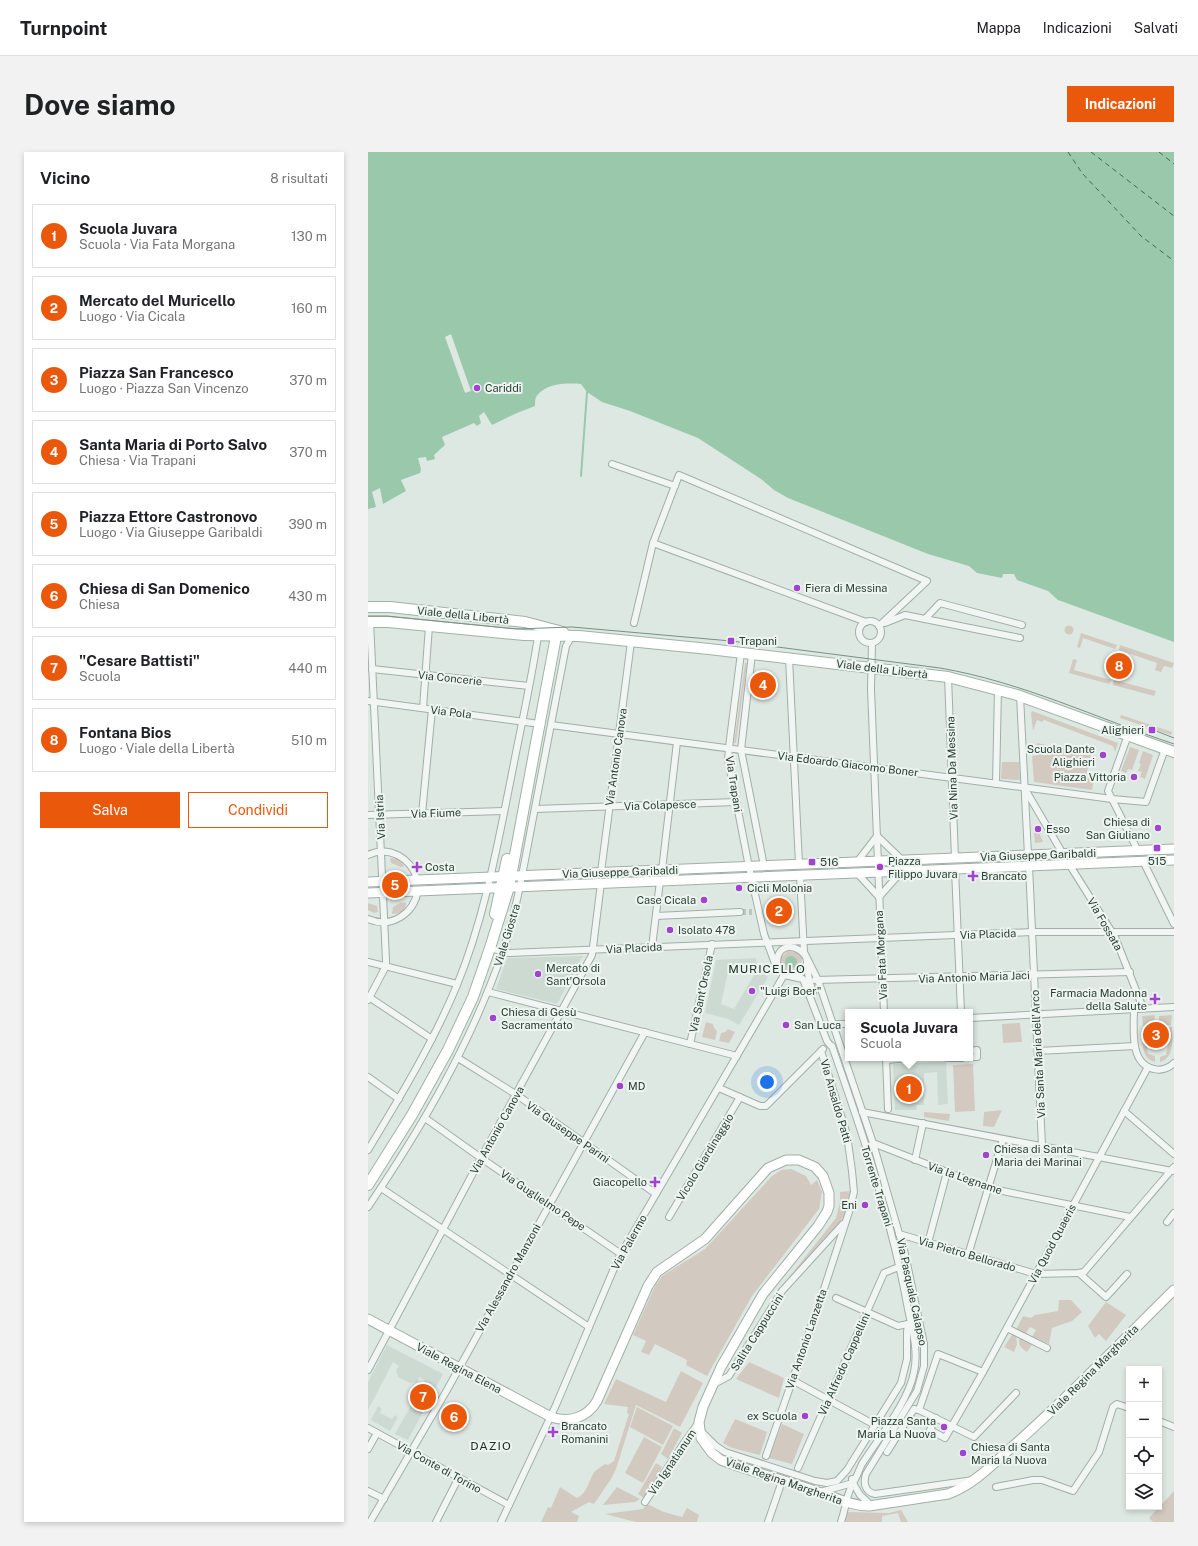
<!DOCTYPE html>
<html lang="it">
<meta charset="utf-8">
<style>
:root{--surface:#fff;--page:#f2f2f2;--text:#202124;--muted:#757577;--line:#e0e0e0;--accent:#ea580c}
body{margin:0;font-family:"Public Sans",sans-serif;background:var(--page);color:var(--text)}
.controls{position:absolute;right:12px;bottom:12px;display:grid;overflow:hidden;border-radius:0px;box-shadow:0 2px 6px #0003}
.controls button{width:36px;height:36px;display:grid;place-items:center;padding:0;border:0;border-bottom:1px solid var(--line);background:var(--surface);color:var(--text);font:20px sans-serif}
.you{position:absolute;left:399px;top:930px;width:14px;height:14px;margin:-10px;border:3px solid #fff;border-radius:50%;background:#1a73e8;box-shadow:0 0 0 6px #1a73e833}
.badge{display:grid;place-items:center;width:26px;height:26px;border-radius:50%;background:var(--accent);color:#fff;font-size:13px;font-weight:700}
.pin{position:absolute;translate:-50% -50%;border:2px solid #fff;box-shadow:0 1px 4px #0006}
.popup{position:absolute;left:477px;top:857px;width:128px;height:52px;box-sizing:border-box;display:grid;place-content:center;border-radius:0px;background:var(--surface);filter:drop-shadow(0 1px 3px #0005);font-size:13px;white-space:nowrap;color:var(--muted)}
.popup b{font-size:15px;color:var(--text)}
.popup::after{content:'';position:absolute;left:50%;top:100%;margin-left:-8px;border:8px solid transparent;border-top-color:var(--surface)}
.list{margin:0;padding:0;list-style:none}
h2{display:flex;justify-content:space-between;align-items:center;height:52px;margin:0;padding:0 16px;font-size:17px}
h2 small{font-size:13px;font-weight:400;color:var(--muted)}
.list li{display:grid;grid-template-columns:26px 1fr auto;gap:12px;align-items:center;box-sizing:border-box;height:64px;margin:0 8px 8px;padding:0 8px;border:1px solid var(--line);border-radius:0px}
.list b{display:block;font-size:15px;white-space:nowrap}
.list p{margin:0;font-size:13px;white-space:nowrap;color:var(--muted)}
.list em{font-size:13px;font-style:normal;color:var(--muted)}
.actions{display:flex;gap:8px;padding:12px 16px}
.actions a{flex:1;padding:9px 0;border:1px solid var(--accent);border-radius:0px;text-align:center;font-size:14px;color:var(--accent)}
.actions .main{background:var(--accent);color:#fff}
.icon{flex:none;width:22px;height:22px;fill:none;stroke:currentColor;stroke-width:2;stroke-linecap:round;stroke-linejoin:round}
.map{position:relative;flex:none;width:806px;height:1370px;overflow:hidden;border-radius:0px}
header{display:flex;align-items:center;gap:24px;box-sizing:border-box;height:56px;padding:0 20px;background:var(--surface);border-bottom:1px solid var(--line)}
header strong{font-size:19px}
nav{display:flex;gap:22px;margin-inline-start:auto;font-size:14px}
.intro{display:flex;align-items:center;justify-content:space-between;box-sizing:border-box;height:96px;padding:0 24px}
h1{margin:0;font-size:28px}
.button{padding:10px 18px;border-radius:0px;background:var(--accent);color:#fff;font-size:14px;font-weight:700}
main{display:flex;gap:24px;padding:0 24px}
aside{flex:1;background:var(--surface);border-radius:0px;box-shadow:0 2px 6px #0003}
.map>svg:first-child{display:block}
</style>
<header>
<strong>Turnpoint</strong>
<nav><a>Mappa</a><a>Indicazioni</a><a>Salvati</a></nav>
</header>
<div class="intro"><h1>Dove siamo</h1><a class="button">Indicazioni</a></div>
<main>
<aside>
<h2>Vicino<small>8 risultati</small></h2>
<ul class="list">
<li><span class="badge">1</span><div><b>Scuola Juvara</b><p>Scuola · Via Fata Morgana</p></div><em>130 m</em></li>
<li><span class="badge">2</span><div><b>Mercato del Muricello</b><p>Luogo · Via Cicala</p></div><em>160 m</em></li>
<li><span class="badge">3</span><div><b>Piazza San Francesco</b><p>Luogo · Piazza San Vincenzo</p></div><em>370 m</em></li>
<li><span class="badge">4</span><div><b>Santa Maria di Porto Salvo</b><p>Chiesa · Via Trapani</p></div><em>370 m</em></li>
<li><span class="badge">5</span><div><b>Piazza Ettore Castronovo</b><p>Luogo · Via Giuseppe Garibaldi</p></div><em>390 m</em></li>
<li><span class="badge">6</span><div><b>Chiesa di San Domenico</b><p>Chiesa</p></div><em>430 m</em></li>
<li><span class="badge">7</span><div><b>&quot;Cesare Battisti&quot;</b><p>Scuola</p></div><em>440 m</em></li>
<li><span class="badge">8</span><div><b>Fontana Bios</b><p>Luogo · Viale della Libertà</p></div><em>510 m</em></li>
</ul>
<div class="actions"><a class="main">Salva</a><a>Condividi</a></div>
</aside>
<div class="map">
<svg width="806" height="1370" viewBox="0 0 806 1370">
<rect width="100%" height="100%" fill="#dee8e3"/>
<g fill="#ccdad2" fill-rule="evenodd">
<polygon points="215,804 189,852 128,837 139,806"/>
<path d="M388,806L389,814L392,819L400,825L371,873L360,867L337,861L348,808ZM365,819V821H375V819H383L386,823L366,857L353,852L360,820Z"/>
<polygon points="578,909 580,952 570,953 569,920 556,921 556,953 548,953 549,958 527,958 525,912"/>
<polygon points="19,1193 75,1222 40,1288 27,1282 57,1228 51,1225 50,1230 42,1231 30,1225 28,1218 31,1214 25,1210 0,1258 0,1230"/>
<polygon points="10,1254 14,1257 12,1261 24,1267 27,1263 30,1265 22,1279 3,1268"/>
</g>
<g fill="#d2cac0">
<circle cx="701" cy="478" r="4.5"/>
<polygon points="713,481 749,493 747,497 715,486 712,496 709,495"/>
<polygon points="752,493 806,511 804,516 796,514 793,520 787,518 789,511 751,498"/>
<polygon points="705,507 709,508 706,518 743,528 741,532 701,521"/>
<polygon points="377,511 379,511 368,591 366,591"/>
<polygon points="746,528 788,539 786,544 745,533"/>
<polygon points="664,559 750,591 747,600 745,594 676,568 674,570 669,568 665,579 663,562"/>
<polygon points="753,563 804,580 803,583 752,566"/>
<polygon points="669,591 723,602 718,624 726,627 724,638 666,630 664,604 670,603 673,595 668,593"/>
<polygon points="762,595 771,598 764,618 760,617 758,621 753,619"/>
<polygon points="775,599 785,603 777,627 772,625 774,620 770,619 773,612 771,611"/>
<polygon points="634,610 651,610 652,628 633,627"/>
<polygon points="671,680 675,690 667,691 666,681"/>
<path d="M22,706C29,706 34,709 36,715H33L23,711Z"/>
<path d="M38,750C38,759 32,762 24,762L25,755L32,751Z"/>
<polygon points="0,751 9,754 10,760 6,761 0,758"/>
<polygon points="420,799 430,801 434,806 433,816 427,820 418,820 412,812 413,805"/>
<polygon points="787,863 786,874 775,874 774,864"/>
<polygon points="804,863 803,873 791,873 791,864"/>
<polygon points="338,870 345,872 346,876 349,879 347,888 334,885"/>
<polygon points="652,871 654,890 635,891 634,872"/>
<path d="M804,875C805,889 806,906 792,910V905L798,903L800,893L799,876Z"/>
<path d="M774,876H779V898L781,902L787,904V910C772,906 775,889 774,876Z"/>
<polygon points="360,877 367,880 361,891 351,889 353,881 357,880"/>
<polygon points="605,912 607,959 587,960 585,913"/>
<polygon points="634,958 626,975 615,974 616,960"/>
<polygon points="556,960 582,962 581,969 556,965"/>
<polygon points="423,1017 438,1024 443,1033 449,1028 454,1040 451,1057 384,1144 339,1224 318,1213 319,1208 287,1192 281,1203 273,1200 278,1189 265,1183 287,1134 294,1124 337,1097 404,1024 413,1018"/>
<polygon points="482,1039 477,1062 466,1080 419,1128 468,1066 472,1050 472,1040"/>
<polygon points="691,1148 703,1148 714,1160 704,1169 684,1176 681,1192 664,1185 668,1178 662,1175 658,1181 648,1178 655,1164 663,1166 667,1163 690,1159"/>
<polygon points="738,1150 758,1163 738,1189 731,1182 727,1186 720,1174"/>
<polygon points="644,1183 648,1183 649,1192 646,1200 636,1195"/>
<path d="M652,1185L665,1191L659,1200C653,1196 649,1193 652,1185Z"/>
<polygon points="381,1210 416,1226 411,1246 368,1227"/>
<path d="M313,1219L335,1231L312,1275L268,1253L248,1317L243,1327L226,1352L221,1350L203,1360L211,1364L209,1370H173L180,1355L183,1356L192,1335L209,1346C219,1341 220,1331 225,1322C227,1318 233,1315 237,1312L240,1313L246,1309L261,1262L259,1261L260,1255L236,1252L248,1227L298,1250Z"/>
<polygon points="269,1255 305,1274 295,1293 262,1275"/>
<polygon points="367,1267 399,1280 392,1303 364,1296 355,1291"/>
<polygon points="414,1272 436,1282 424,1312 401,1306"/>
<polygon points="306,1276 314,1281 300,1307 293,1302"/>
<polygon points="276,1285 294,1295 275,1331 257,1321"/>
<polygon points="288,1311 294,1315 276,1346 270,1342"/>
<polygon points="249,1335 272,1347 267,1350 235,1353"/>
<polygon points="806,1339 806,1370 785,1370 781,1366"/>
<polygon points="279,1352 296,1360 314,1365 319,1356 331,1363 329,1370 268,1370 237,1362 275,1357"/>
<polygon points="533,1358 540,1370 533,1370 530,1361 514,1364 514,1370 477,1370 480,1360 521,1361"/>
</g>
<g fill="#99c8aa">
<path d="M0,0H806V490L690,448L680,439L649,428L646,422H635L634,426L609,421L601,414L560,402L420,346L406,338L393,327L330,286L262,259L234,250L219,240L213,232C199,231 177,231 168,245C167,247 167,251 167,254L149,261L124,273L116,260L111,264L113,271L109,274L106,271L74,285L77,293L66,303L67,307L59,309L58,305L50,306L53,317L52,321L33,328L38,339L15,352L12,336L4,340L8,355L0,357Z"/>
<path d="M745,508C751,508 757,511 760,516V518C752,519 746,518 741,512L742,509Z"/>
<circle cx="423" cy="810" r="6"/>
</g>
<polygon fill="#dee8e3" points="83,182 103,239 97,241 77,185"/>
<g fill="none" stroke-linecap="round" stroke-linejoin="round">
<polyline stroke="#99c8aa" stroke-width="2" points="213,324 219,240"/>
<g stroke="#32724b" stroke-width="1" stroke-dasharray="5 4" stroke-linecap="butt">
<polyline points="700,0 714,21 773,84 806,109"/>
<polyline points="723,0 806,64"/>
<polyline points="791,0 806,12"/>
</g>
<polyline stroke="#bac6c0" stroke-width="6" stroke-dasharray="6 3" stroke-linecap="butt" points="372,760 384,760"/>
<defs>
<g id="street">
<polyline points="244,312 307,334"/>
<polyline points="285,391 498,470"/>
<polyline points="557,467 572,451 654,473"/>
<circle cx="502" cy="480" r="11"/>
<polyline points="266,471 285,391 311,323 559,429 511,474"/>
<polyline points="517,471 537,463 652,486"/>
<polyline points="504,491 503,537 516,860"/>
<polyline points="373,501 362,587 360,607 381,715 396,782 408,814"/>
<polyline points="384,502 373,598 396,714"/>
<polyline points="421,506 431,712"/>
<polyline points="4,517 161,534"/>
<polyline points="580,525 587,706"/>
<polyline points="652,544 660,703"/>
<polyline points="0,549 165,571"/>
<polyline points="55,556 61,474"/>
<polyline points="183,573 744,647 778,650 797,597"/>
<polyline points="760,583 740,639 770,699"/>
<polyline points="628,632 630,537"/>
<polyline points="657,637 695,702"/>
<polyline points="167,657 368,650"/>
<polyline points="54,662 64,557"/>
<polyline points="0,663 136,659"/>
<polyline points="509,684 534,708"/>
<path d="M0,703C21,693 43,706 49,727"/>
<polyline points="775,709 806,772"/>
<polyline points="489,710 509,684"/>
<polyline points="701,712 747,785 775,856"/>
<polyline points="661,714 674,994"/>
<polyline points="587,717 593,860"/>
<polyline points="294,718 309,590"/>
<polyline points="233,720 263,490"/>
<polyline points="489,721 511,745"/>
<path d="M432,723L436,800L450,828L505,991L537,1102L556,1192V1214L549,1239L498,1322C495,1331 497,1340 507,1342L605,1328"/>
<polyline points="511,745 534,719"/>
<polyline points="288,764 372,760"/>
<path d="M0,767C23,777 46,762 50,738"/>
<polyline points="284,795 292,729"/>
<polyline points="122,796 135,800 141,801 664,780 806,780"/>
<polyline points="0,810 89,832"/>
<polyline points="439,812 441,828 445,840"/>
<path d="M427,825C463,807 407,774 409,814L416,823L435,827L459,889L462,893L464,894C493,977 523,1065 539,1152C543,1174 551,1197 546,1220C540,1251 511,1285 494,1312C491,1318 489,1325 485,1331"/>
<polyline points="447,828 762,820"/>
<polyline points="120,840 369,904"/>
<polyline points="1,845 64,887"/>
<polyline points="0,848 18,814 18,808 2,469"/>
<path d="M766,857C766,876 761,912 786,917C793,919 801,916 806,911"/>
<polyline points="602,866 806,855"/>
<polyline points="465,872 480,872"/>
<polyline points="322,892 344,792"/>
<polyline points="602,899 609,898 609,905 602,905"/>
<polyline points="670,899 767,894"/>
<polyline points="90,906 149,943 288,1042"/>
<polyline points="518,906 520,957"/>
<polyline points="580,906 594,906"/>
<polyline points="518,908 543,906"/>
<polyline points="0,925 31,947"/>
<polyline points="351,936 392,954 398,954 455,897"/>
<polyline points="756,959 806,1002"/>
<polyline points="494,960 804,1019"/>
<polyline points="57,966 113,1006 253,1102"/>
<polyline points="505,991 620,1036 762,1065"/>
<path d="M0,998C32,945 65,891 89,833C116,767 129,696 143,626C152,579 163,531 170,484"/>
<polyline points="547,1008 555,971"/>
<polyline points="13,1036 221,1175"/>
<path d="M0,1055C54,975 102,893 134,802C149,758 156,712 165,666C176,609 187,551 198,494L204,484"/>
<polyline points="301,1065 372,945"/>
<polyline points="799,1070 806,1061"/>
<polyline points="531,1082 668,1122 711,1121 716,1120 806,1015"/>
<polyline points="560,1091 579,1020"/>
<polyline points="600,1103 635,987"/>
<polyline points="711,1121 738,1145 759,1122"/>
<polyline points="468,1146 530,1174 540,1172"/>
<polyline points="639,1176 679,1196"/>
<polyline points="0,1218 113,1006 224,803 233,731"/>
<polyline points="424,1228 507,1273"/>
<polyline points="346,1232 361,1224 414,1139 475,1072"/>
<polyline points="551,1258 606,1285 648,1241"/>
<polyline points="568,1266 562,1278 577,1286 615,1220 780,915"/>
<polyline points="791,1269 806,1275"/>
<polyline points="0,1276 141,1353"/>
<polyline points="333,1279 348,1294 357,1300 447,1329 459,1331 469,1329 479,1318 533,1231 539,1207 539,1180 540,1172"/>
<polyline points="0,1297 9,1281"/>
<polyline points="519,1300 546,1257 551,1258 570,1202 615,1220"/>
<polyline points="398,1304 455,1140 481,1060 486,1040 484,1019 479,983 453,899"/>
<polyline points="430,1316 516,1121 528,1116"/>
<polyline points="485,1331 492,1343 504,1354"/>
<polyline points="628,1335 665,1328 674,1328 705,1339 731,1300 745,1255 749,1252 761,1256"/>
<polyline points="0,1339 16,1347"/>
<polyline points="452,1340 485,1331"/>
<polyline points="277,1350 318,1288 331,1270"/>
<polyline points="2,1370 79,1238 277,880"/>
<polyline points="68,1370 91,1325"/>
<polyline points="133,1370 188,1253 250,1107 416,823"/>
<polyline points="400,1370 414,1329"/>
<path d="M473,1370C476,1361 477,1355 479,1347C480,1341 485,1333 484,1327"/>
</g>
<g id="secondary">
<polyline points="0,730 806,697"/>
<polyline points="0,741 806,708"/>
<path d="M0,1167L183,1265C201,1271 219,1266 229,1249L280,1134L289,1120L337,1087L400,1016L418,1008H431L447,1015L455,1024L461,1041V1054L459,1060L450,1074L395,1142L353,1215L335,1255L331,1270L333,1286L344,1301L353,1308C385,1320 418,1329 450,1340C467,1345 483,1354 501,1354L580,1342C605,1333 624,1313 644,1295C700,1246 752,1191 806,1138"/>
</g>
<g id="primary">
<polyline points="0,455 22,455 157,470 195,480"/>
<polyline points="0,470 20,470 156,483 211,484 341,497 580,525 649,543 806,600"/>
<polyline points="127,762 139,707"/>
<polyline points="0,1033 44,963 80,898 105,845 122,796 141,735 189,479"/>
</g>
</defs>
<use href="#street" stroke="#a0afa7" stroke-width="8"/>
<use href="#secondary" stroke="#a0afa7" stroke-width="11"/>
<use href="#primary" stroke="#9eb3a7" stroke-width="12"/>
<use href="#street" stroke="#f1f6f4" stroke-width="6"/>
<use href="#secondary" stroke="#fff" stroke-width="9"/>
<use href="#primary" stroke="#fff" stroke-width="10"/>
<g stroke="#789184" stroke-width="1">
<path d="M0,464H19L148,477L204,475L363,489L572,516C654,530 728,566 806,592"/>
<polyline points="783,577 806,586"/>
</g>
</g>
<g fill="#a243cd" stroke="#eef5f1" stroke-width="1.5">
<circle cx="109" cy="236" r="4"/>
<circle cx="429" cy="436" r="4"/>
<rect x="359" y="485" width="8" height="8" rx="2"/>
<rect x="780" y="574" width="8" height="8" rx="2"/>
<circle cx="735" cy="603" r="4"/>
<circle cx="766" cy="625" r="4"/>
<circle cx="790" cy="676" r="4"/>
<circle cx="670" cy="677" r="4"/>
<rect x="785" y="692" width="8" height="8" rx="2"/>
<rect x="440" y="706" width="8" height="8" rx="2"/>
<path d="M47 709h4v4h4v4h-4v4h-4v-4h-4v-4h4z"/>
<circle cx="512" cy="715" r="4"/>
<path d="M603 718h4v4h4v4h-4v4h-4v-4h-4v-4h4z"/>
<circle cx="371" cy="736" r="4"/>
<circle cx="336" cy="748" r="4"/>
<circle cx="302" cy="778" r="4"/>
<circle cx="170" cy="822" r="4"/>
<circle cx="384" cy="839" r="4"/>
<path d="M785 841h4v4h4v4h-4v4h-4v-4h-4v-4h4z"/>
<circle cx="125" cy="866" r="4"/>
<circle cx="418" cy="873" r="4"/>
<circle cx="252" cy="934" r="4"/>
<circle cx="618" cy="1003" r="4"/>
<path d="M285 1024h4v4h4v4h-4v4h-4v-4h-4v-4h4z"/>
<circle cx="497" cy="1053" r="4"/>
<circle cx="437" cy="1264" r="4"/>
<circle cx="576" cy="1275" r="4"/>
<path d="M183 1274h4v4h4v4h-4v4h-4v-4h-4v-4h4z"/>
<circle cx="595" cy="1301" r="4"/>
</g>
<g text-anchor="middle" stroke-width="4" stroke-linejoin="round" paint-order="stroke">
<g font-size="11" fill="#283f33" stroke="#eef5f1" text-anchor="start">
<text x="117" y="240">Cariddi</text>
<text x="437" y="440">Fiera di Messina</text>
<text x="371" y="493">Trapani</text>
<text x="776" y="582" text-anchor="end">Alighieri</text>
<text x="727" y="601" text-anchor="end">Scuola Dante<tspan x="727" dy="13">Alighieri</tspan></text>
<text x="758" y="629" text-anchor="end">Piazza Vittoria</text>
<text x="782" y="674" text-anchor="end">Chiesa di<tspan x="782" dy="13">San Giuliano</tspan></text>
<text x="678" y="681">Esso</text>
<text x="520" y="713">Piazza<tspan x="520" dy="13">Filippo Juvara</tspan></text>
<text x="789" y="713" text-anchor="middle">515</text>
<text x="452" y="714">516</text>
<text x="57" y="719">Costa</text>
<text x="613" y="728">Brancato</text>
<text x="379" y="740">Cicli Molonia</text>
<text x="328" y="752" text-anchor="end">Case Cicala</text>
<text x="310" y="782">Isolato 478</text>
<text x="178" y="820">Mercato di<tspan x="178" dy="13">Sant'Orsola</tspan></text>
<text x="392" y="843">"Luigi Boer"</text>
<text x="779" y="845" text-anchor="end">Farmacia Madonna<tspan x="779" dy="13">della Salute</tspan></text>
<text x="133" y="864">Chiesa di Gesù<tspan x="133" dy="13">Sacramentato</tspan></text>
<text x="426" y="877">San Luca</text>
<text x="260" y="938">MD</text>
<text x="626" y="1001">Chiesa di Santa<tspan x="626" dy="13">Maria dei Marinai</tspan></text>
<text x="279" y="1034" text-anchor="end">Giacopello</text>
<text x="489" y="1057" text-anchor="end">Eni</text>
<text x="429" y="1268" text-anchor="end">ex Scuola</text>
<text x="568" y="1273" text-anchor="end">Piazza Santa<tspan x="568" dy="13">Maria La Nuova</tspan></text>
<text x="193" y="1278">Brancato<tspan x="193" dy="13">Romanini</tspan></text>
<text x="603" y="1299">Chiesa di Santa<tspan x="603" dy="13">Maria la Nuova</tspan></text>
</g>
<g font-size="11" fill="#283f33" stroke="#eef5f1">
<text transform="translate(95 463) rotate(6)" y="4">Viale della Libertà</text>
<text transform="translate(514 517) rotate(7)" y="4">Viale della Libertà</text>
<text transform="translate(82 526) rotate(6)" y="4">Via Concerie</text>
<text transform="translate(83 560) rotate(7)" y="4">Via Pola</text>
<text transform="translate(248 605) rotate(-82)" y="4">Via Antonio Canova</text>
<text transform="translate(480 612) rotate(7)" y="4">Via Edoardo Giacomo Boner</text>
<text transform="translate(584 616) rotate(-92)" y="4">Via Nina Da Messina</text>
<text transform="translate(366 632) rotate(81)" y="4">Via Trapani</text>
<text transform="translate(292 653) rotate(-2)" y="4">Via Colapesce</text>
<text transform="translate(68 661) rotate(-2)" y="4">Via Fiume</text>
<text transform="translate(12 665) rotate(-93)" y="4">Via Istria</text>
<text transform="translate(670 703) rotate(-2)" y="4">Via Giuseppe Garibaldi</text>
<text transform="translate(252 720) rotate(-2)" y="4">Via Giuseppe Garibaldi</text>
<text transform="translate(737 772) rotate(60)" y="4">Via Fossata</text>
<text transform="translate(620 782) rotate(-2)" y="4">Via Placida</text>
<text transform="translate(139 783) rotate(-73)" y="4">Viale Giostra</text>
<text transform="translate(266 796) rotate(-3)" y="4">Via Placida</text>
<text transform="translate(513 803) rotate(-93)" y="4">Via Fata Morgana</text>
<text transform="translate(606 825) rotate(-2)" y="4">Via Antonio Maria Jaci</text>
<text transform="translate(333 842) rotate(-78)" y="4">Via Sant'Orsola</text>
<text transform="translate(670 902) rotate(-93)" y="4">Via Santa Maria dell'Arco</text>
<text transform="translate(468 949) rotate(74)" y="4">Via Ansaldo Patti</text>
<text transform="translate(129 978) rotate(-61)" y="4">Via Antonio Canova</text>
<text transform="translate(200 980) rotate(35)" y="4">Via Giuseppe Parini</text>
<text transform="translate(337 1005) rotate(-59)" y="4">Vicolo Giardinaggio</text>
<text transform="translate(597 1026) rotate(19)" y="4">Via la Legname</text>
<text transform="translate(509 1034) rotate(73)" y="4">Torrente Trapani</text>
<text transform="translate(175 1048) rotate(34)" y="4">Via Guglielmo Pepe</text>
<text transform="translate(261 1090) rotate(-61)" y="4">Via Palermo</text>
<text transform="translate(684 1092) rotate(-62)" y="4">Via Quod Quaeris</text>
<text transform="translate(599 1102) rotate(16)" y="4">Via Pietro Bellorado</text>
<text transform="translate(140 1126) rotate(-61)" y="4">Via Alessandro Manzoni</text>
<text transform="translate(544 1140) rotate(78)" y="4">Via Pasquale Calapso</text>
<text transform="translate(389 1180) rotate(-58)" y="4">Salita Cappuccini</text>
<text transform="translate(438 1187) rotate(-71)" y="4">Via Antonio Lanzetta</text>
<text transform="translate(476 1212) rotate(-66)" y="4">Via Alfredo Cappellini</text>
<text transform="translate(91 1216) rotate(28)" y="4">Viale Regina Elena</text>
<text transform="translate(725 1218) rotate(-45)" y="4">Viale Regina Margherita</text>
<text transform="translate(304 1310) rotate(-56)" y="4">Via Ignatianum</text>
<text transform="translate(71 1315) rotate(29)" y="4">Via Conte di Torino</text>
<text transform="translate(416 1329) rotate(19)" y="4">Viale Regina Margherita</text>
</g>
<g font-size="12" letter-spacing="1" fill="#1a2f25" stroke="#eef5f1">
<text x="399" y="821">MURICELLO</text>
<text x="123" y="1298">DAZIO</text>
</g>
</g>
</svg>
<div class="controls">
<button>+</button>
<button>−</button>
<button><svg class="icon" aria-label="locate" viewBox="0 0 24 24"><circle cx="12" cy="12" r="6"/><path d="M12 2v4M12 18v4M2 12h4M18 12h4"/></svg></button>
<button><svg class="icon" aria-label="layers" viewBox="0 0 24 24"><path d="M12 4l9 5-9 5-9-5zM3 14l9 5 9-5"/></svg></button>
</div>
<div class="you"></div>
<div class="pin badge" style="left:541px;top:937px">1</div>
<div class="popup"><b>Scuola Juvara</b>Scuola</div>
<div class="pin badge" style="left:411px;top:759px">2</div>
<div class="pin badge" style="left:788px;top:883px">3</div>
<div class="pin badge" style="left:395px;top:533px">4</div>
<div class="pin badge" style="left:27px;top:733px">5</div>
<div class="pin badge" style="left:86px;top:1265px">6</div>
<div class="pin badge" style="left:55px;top:1245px">7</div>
<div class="pin badge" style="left:751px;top:514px">8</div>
</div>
</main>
